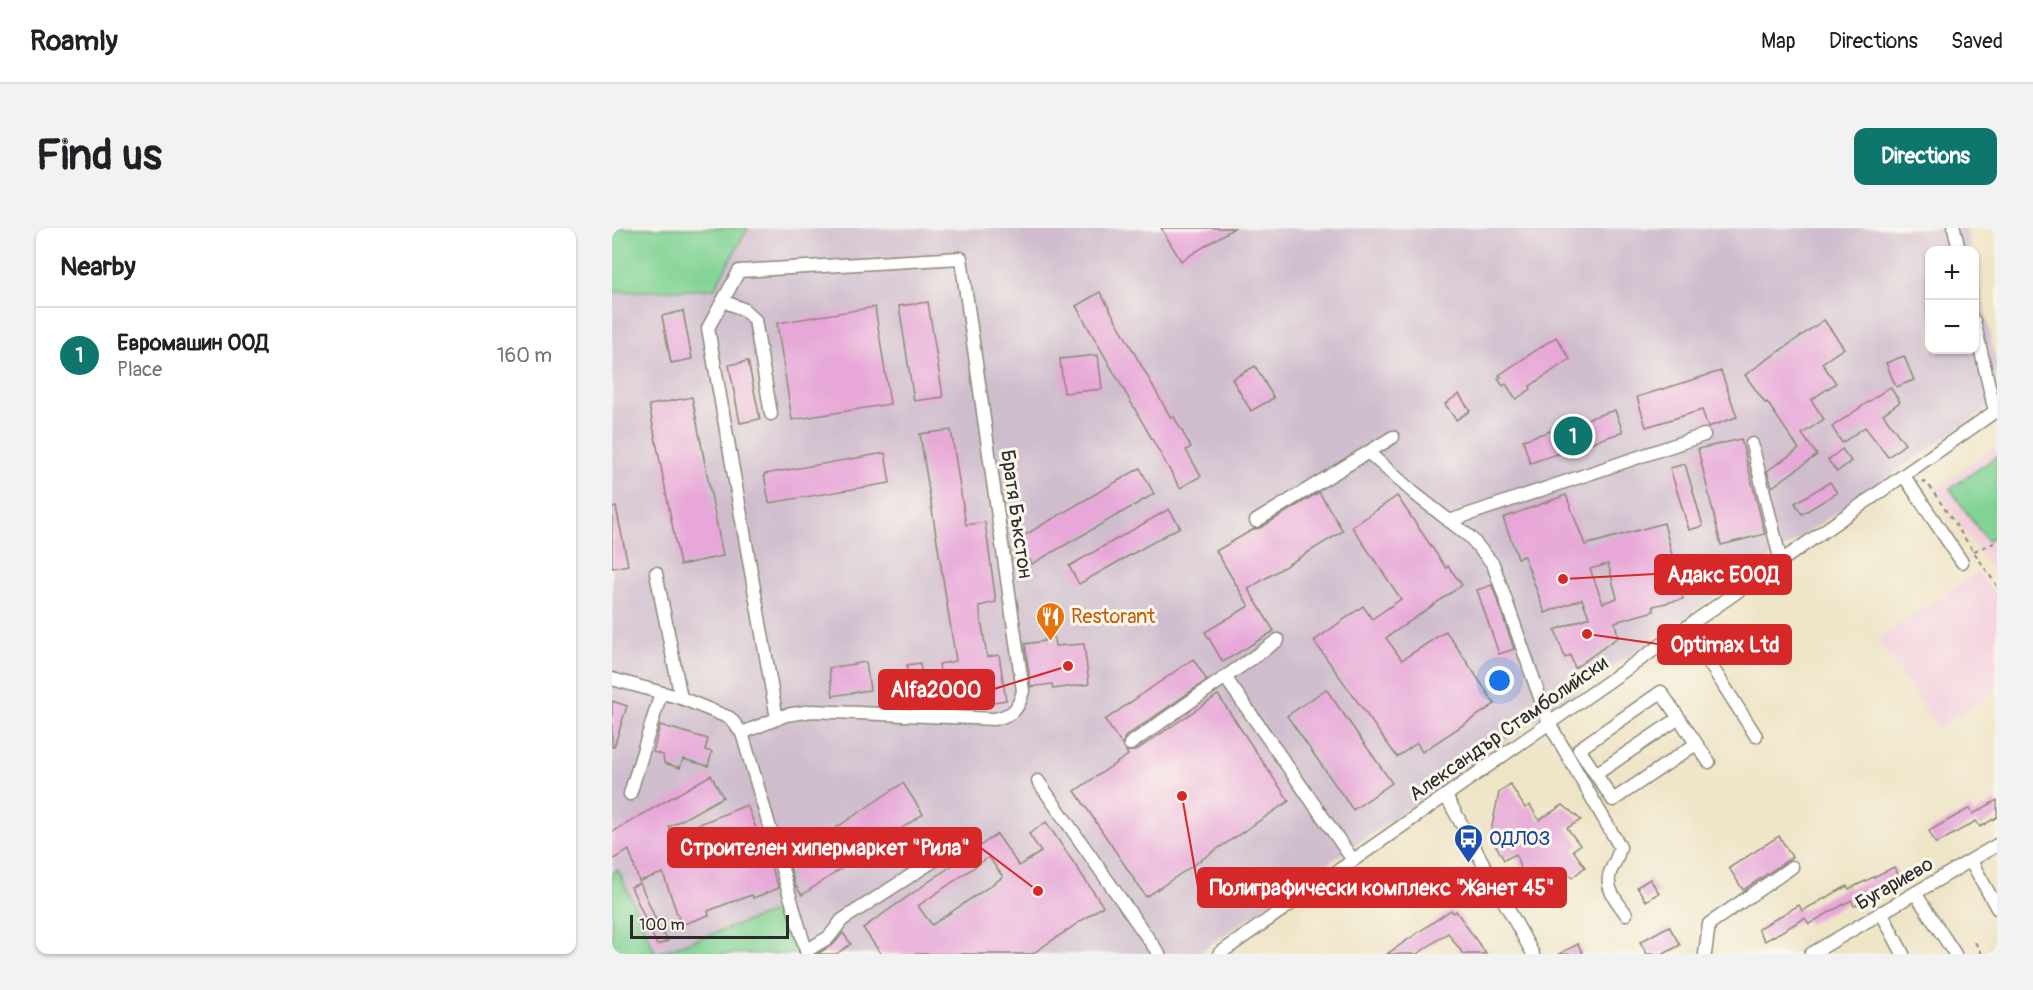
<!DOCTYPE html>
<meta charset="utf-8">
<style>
:root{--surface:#fff;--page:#f2f2f2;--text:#202124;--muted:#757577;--line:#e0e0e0;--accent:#0f766e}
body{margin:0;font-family:Pangolin,sans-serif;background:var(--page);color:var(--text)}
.controls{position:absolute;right:18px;top:18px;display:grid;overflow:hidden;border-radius:12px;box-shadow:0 2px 4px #0004}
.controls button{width:54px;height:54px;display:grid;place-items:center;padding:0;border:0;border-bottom:2px solid var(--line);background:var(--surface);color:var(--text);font:30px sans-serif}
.scale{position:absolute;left:18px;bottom:15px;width:159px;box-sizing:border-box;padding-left:6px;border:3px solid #2b2b2b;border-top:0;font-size:16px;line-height:21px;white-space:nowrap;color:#2b2b2b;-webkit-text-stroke:4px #fbf7ec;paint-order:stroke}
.you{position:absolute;left:888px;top:453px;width:21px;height:21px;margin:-15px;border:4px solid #fff;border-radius:50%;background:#1a73e8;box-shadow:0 0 0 9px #1a73e833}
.badge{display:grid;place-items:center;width:39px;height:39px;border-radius:50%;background:var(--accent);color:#fff;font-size:20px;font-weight:700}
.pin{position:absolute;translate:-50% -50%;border:3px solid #fff;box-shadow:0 2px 6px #0006}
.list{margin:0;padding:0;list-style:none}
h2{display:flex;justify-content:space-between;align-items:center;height:78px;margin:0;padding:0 24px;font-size:26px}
h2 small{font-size:20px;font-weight:400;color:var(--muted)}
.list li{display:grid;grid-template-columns:39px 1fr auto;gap:18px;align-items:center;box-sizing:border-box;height:96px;padding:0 24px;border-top:2px solid var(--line)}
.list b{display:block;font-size:22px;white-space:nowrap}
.list p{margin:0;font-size:20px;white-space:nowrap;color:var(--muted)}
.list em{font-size:20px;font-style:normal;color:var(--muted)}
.map{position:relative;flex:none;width:1385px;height:726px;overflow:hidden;border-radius:12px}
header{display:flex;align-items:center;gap:36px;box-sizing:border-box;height:84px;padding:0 30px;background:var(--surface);border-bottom:2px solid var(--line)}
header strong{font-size:28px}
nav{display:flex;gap:33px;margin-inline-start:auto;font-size:21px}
.intro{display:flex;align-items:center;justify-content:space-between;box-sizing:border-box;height:144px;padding:0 36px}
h1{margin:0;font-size:42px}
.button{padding:15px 27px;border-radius:12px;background:var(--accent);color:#fff;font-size:21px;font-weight:700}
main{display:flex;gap:36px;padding:0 36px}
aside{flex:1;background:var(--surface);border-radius:12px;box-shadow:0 2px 4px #0004}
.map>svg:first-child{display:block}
</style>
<header>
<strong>Roamly</strong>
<nav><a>Map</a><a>Directions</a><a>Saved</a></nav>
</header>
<div class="intro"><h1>Find us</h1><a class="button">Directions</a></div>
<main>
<aside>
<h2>Nearby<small></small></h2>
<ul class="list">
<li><span class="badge">1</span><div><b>Евромашин ООД</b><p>Place</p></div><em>160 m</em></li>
</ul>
</aside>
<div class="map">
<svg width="1385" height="726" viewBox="0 0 1385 726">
<rect width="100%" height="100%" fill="#fbf7ec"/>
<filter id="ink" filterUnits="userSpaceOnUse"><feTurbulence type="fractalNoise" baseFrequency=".0167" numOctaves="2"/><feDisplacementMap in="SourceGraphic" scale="12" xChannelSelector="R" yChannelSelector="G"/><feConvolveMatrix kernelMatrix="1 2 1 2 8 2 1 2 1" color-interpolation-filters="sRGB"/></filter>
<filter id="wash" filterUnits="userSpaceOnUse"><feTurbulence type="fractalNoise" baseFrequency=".008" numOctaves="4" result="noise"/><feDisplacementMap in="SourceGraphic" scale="24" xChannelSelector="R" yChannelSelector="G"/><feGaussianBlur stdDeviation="1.35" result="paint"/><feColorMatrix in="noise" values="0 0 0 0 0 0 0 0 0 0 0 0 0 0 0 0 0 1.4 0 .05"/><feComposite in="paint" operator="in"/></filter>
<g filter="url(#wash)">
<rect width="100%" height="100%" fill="#eee4c6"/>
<g fill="#f3cfde">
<polygon points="1385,217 1385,350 1324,261"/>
<polygon points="1367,343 1385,370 1385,461 1327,501 1266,412"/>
</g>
<polygon fill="#cfbdce" points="136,0 1354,0 1359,22 1318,22 1318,122 1362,122 1363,37 1385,138 1385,174 585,726 186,726 170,681 44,726 6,642 0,646 0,64 102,61"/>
<g fill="#81d394" stroke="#567f60" stroke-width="1.5">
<polygon points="0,0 136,0 102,61 0,64"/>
<polygon points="1385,228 1385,306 1375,313 1338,261"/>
<polygon points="6,642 44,726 170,681 186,726 0,726 0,646"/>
</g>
<g id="blocks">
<g fill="#e7a7d8" fill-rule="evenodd">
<polygon points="549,0 622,0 569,33"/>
<polygon points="488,64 559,190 562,189 579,219 574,222 589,248 568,260 464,78"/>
<polygon points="316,74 331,169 302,173 287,78"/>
<polygon points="263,79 278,176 180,192 165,95"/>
<polygon points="71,83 80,131 59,135 50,88"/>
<polygon points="1212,92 1232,120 1210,135 1224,155 1199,172 1212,191 1190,206 1205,227 1160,259 1155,243 1187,221 1155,174 1153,175 1133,147"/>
<polygon points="944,109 958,131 918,158 919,161 904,171 894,156 891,158 886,151 889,149 887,147"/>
<polygon points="486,127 490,161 452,165 448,131"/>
<polygon points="1292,128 1302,152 1284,159 1274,135"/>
<polygon points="136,133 148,191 128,195 117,137"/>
<polygon points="643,138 662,170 639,183 620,151"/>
<polygon points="1109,143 1125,189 1096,199 1090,182 1034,199 1025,169"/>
<polygon points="1278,159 1288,174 1271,186 1293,216 1276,229 1253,199 1230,215 1220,199"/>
<polygon points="847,166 858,183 844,192 833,176"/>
<polygon points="80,169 111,328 68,337 37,177"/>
<polygon points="1003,182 1011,204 918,235 911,212"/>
<polygon points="339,202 354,297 373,294 384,374 367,378 375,429 387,427 394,472 334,481 327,436 344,433 308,206"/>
<polygon points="1129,211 1153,306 1109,317 1086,221"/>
<polygon points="1230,221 1239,233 1225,244 1216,232"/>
<polygon points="273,225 278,255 157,275 152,246"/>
<polygon points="1073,236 1091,298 1077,302 1058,240"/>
<polygon points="528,240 542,266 420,336 406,311"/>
<polygon points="1218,254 1225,265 1190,286 1183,275"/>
<polygon points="707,264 731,303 636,361 662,403 611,434 593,404 637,378 604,323 642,301 648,300"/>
<path d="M954,267L973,317L1052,295L1071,371L1041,378L1042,383L1003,394L1006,409L963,440L958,427L953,430L943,402L977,389L970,371L933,385L912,328L906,330L891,290ZM996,336L1005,370L991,375L978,341Z"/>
<polygon points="785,268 834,340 836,338 850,357 774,410 790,432 834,403 883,476 810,524 805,515 785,529 702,413 751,378 760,391 789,371 740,299"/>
<polygon points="4,279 16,337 0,340 0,280"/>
<polygon points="557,281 568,299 467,356 457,338"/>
<polygon points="880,357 902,421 887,426 865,362"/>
<polygon points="442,409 443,418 472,416 477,456 441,461 440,456 419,459 413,416 433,413 432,411"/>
<polygon points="581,431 595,452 513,509 510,517 493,492"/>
<polygon points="254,434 258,462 221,468 217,440"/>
<polygon points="308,435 313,472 300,474 295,437"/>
<polygon points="714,461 780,555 741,582 675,488"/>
<polygon points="606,467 677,573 534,669 463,563 516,527 514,523 523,523"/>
<polygon points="0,473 15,478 2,519 0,519"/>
<polygon points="48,497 96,511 93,522 100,524 96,538 71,531 68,540 52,535 51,527 41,524"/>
<polygon points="99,547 111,569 57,599 60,607 135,577 167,660 141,670 140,667 122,673 96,683 97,687 69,697 51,645 27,653 17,622 0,632 0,604"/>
<polygon points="291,555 311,586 190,667 183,657 176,632"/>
<polygon points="898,556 913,580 918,577 927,592 951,577 969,592 955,600 968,617 961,622 973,639 960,650 952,639 916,667 904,626 892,632 878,607 887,565"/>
<polygon points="1385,572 1385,589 1368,599 1364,593 1324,616 1317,603 1358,580 1361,586"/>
<path d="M434,594L491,678L420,726H269L251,700L385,606L407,638L429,624L417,606ZM377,629L391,649L320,697L306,678Z"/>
<polygon points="1167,608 1180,629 1131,662 1117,640"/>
<polygon points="1282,639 1290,653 1242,678 1239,672 1197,696 1193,690 1153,713 1146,701 1187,677 1190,683 1235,658 1237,661"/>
<polygon points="1038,651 1047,665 1034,673 1025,659"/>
<polygon points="28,655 50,706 52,706 56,713 45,717 19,659"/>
<polygon points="839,682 841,685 844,683 874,726 851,726 836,705 805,726 775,726"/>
<polygon points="1057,698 1068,717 1052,726 1035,726 1028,714"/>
<polygon points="231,705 239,716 224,726 205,726 222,716"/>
<polygon points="966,716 971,726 947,726"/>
</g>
</g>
</g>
<g filter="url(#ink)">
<use href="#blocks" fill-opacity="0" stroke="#8c8878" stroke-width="1.5"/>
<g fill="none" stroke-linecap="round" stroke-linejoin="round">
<defs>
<g id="minor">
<polyline points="1342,0 1347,22"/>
<polyline points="111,73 131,81 143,92 159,186"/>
<polyline points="1362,93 1383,184"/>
<polyline points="1140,216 1169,334"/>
<path d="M757,225L803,266L858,309L881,336L937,495L1008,619C1006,629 1003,634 999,642C991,659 1005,673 1014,686"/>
<polyline points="1292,248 1350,334"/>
<polyline points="644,293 781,209"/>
<polyline points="837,293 1092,207"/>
<polyline points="44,345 69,470"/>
<polyline points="1075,400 1144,508"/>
<polyline points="613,449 741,632"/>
<polyline points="0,451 69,470 118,490 130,505 195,726"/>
<path d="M130,505L174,487L200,483L383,491C402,486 406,482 411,463L349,30L127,43L96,100L165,491"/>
<polyline points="518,516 666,412"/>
<polyline points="1084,516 1001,572 967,521 1049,464 1097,534"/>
<polyline points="984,546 1067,490"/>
<polyline points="426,553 547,726"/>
<polyline points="18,566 49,465"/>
<polyline points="834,568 921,726"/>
<polyline points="1359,633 1385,680"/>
<polyline points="1303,665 1343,726"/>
<polyline points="1269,684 1291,726"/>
<polyline points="194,723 217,709 230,692 351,614"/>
<polyline points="607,726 1385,182"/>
<polyline points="1093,726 1097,696 1180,639"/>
<polyline points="1199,726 1385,617"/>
</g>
</defs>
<use href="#minor" stroke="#8c8878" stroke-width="15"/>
<g stroke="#8c8878" stroke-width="2" stroke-dasharray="4.5 4.5" stroke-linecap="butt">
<polyline points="1310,253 1316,256 1385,358"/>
<polyline points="1362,323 1385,314"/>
<polyline points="1363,714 1370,726"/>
</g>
<use href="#minor" stroke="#fff" stroke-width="12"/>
</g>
</g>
<defs>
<symbol id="restaurant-pin" viewBox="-11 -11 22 30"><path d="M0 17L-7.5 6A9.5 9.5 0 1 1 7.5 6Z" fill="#e8710a" stroke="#fbf7ec"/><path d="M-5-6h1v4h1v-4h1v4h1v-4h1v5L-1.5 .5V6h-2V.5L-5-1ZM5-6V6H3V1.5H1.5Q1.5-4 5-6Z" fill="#fff"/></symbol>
<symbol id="bus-pin" viewBox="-11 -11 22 30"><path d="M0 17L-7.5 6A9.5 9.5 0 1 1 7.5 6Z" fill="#1a4fb4" stroke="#fbf7ec"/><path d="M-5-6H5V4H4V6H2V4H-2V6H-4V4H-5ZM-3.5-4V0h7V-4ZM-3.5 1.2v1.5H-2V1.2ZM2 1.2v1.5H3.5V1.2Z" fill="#fff"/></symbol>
</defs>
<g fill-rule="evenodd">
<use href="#restaurant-pin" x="422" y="372" width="33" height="45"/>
<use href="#bus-pin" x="840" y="594" width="33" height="45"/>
</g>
<g text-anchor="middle" stroke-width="6" stroke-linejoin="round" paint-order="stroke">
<g font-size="20" fill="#2b2b2b" stroke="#fbf7ec">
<text transform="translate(405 286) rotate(82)" y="7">Братя Бъкстон</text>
<text transform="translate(896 500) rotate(-35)" y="7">Александър Стамболийски</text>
<text transform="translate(1282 655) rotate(-30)" y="7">Бугариево</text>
</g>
<g font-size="20" fill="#c56008" stroke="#fbf7ec" text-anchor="start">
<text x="459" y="395">Restorant</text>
</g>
<g font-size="20" fill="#164399" stroke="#fbf7ec" text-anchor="start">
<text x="877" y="617">ОДЛОЗ</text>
</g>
</g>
<path fill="none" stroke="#d62828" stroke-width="2" d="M951 351L1043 346M975 406L1046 416M456 438L382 461M426 663L369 620M570 568L586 659"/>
<g fill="#d62828" stroke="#fbf7ec" stroke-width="2">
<circle cx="951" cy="351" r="6"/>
<circle cx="975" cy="406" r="6"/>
<circle cx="456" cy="438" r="6"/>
<circle cx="426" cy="663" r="6"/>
<circle cx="570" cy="568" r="6"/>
</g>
<g fill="#d62828" stroke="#d62828" stroke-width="2">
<rect x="1043" y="327" width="136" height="39" rx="6"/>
<rect x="1046" y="397" width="133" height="39" rx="6"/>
<rect x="267" y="442" width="115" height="39" rx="6"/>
<rect x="56" y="600" width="313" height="39" rx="6"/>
<rect x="586" y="640" width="368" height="39" rx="6"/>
</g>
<g font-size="21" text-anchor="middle" font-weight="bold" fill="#fff">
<text x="1111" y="354">Адакс ЕООД</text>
<text x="1113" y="424">Optimax Ltd</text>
<text x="324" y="469">Alfa2000</text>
<text x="213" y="627">Строителен хипермаркет "Рила"</text>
<text x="770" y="667">Полиграфически комплекс "Жанет 45"</text>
</g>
</svg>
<div class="controls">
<button>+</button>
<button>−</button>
</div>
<div class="scale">100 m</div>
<div class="you"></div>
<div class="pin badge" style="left:961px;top:208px">1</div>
</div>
</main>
